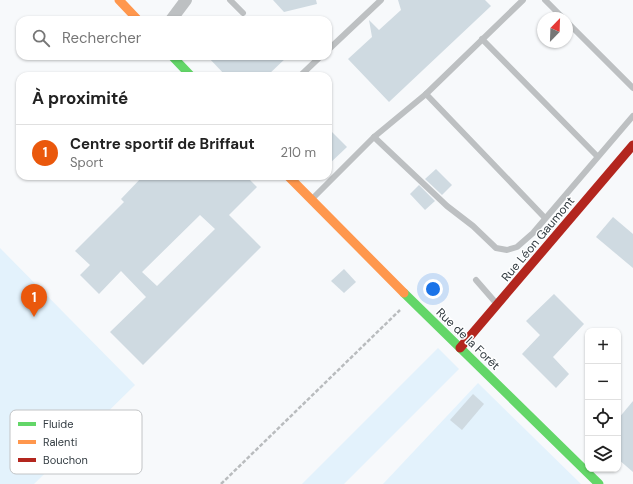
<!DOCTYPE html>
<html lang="fr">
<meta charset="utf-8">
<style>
:root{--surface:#fff;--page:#f2f2f2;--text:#222;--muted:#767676;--line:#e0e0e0;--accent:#ea580c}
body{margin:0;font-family:"DM Sans",sans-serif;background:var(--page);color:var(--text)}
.controls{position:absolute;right:12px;bottom:12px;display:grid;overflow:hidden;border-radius:8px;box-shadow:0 1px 3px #0004}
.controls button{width:36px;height:36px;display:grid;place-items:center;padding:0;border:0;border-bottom:1px solid var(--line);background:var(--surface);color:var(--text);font:20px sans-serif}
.compass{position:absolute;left:537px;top:12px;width:36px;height:36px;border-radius:50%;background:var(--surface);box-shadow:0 1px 3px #0004;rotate:23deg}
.you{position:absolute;left:433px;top:289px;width:14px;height:14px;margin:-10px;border:3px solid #fff;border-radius:50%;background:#1a73e8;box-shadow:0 0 0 6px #1a73e833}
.badge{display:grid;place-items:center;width:26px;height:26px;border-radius:50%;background:var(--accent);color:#fff;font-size:13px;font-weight:700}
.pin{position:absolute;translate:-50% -33px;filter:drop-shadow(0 1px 2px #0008)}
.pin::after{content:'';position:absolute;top:21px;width:14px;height:12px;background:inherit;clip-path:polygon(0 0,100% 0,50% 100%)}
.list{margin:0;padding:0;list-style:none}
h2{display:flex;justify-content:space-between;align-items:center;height:52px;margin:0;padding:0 16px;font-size:17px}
h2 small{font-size:13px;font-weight:400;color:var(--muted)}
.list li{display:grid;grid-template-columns:26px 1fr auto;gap:12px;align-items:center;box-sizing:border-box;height:56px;padding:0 16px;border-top:1px solid var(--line)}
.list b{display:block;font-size:15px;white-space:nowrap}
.list p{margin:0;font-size:13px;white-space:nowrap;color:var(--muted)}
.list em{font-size:13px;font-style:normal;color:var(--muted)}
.icon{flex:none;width:22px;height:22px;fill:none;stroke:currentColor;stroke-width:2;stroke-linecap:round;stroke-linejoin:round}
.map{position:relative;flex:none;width:633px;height:484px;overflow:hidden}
.search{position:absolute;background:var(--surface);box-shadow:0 1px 3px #0004;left:16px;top:16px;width:316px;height:44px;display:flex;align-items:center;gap:10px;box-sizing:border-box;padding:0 14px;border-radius:12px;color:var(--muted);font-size:15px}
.panel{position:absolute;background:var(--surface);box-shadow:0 1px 3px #0004;left:16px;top:72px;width:316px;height:108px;border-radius:12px}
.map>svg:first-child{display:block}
</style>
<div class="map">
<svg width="633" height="484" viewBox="0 0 633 484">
<rect width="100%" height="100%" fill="#f7f9fb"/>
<g fill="#e3f2fc">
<polygon points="0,248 135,385 34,484 0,484"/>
<polygon points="438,348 459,369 344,484 302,484"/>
<polygon points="478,383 581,484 383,484"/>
</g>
<g fill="#cfdae1" fill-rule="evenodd">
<polygon points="273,0 316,0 317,4 284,12"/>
<polygon points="398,0 485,0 491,6 389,102 348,59 372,37 369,20 379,30 401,10"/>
<polygon points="207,56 288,56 267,76 226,76"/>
<polygon points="328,128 347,147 328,165"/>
<polygon points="436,169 452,185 442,195 425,179"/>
<path d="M143,176H246L257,187L229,215L261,247L143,365L110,332L146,297L121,271L99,294L80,275L90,265L75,251L124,202L121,199ZM200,215L215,229L157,286L142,272Z"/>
<polygon points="419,185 435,201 425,210 410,194"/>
<polygon points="613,217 633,234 633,268 596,237"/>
<polygon points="344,269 356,282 344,293 331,281"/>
<polygon points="554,294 584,324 553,357 569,374 556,388 522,354 540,335 526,321"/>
<polygon points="473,394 484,404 462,430 450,420"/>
<polygon points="633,401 633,472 618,459 618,419"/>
</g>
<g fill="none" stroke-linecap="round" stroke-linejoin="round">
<polyline stroke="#b9bcbe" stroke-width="2.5" stroke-dasharray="4 2" stroke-linecap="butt" points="221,484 400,310"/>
<g stroke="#bdc0c2" stroke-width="6">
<polyline points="230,0 243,13"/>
<polyline points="545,0 563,18"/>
<polyline points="567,22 633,88"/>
<polyline points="482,39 597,156"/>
<polyline points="328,50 381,0"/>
<polyline points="300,76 321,56"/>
<polyline points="426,94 545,218"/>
<polyline points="374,137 447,206 473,226 496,248 507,250 517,247 533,233 633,116"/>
<polyline points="312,199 374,137 426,94 523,0"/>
<polyline points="476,280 496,303"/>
</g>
<polyline stroke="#bdc0c2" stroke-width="12" points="171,20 186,0"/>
<g stroke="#63d668" stroke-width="9">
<polyline points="172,56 191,76"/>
<polyline points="404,293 599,484"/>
</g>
<g stroke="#ff974d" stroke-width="9">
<polyline points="119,0 138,20"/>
<polyline points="288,176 404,293"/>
</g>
<polyline stroke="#b3261e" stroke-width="9" points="460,348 633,145"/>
</g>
<g text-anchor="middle" stroke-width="3" stroke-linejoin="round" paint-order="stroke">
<g font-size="12" fill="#333c42" stroke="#fff">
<text transform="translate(538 239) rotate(-50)" y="4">Rue Léon Gaumont</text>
<text transform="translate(468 339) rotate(44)" y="4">Rue de la Forêt</text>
</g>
</g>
<rect x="10" y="410" width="132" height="64" rx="6" fill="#fff" stroke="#c2c4c6" stroke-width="1"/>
<rect x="18" y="422" width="18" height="4" fill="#63d668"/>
<rect x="18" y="440" width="18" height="4" fill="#ff974d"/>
<rect x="18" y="458" width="18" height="4" fill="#b3261e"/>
<g font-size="11" fill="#333c42">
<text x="43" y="428">Fluide</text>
<text x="43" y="446">Ralenti</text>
<text x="43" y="464">Bouchon</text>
</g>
</svg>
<div class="controls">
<button>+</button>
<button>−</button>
<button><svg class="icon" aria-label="locate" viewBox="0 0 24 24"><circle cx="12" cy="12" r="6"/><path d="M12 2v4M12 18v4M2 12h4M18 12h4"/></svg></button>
<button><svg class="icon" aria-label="layers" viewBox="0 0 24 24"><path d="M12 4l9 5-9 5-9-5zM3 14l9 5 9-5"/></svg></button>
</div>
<svg class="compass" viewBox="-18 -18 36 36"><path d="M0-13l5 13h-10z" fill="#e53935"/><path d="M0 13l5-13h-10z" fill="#767676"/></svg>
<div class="you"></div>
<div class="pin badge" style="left:34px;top:317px">1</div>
<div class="search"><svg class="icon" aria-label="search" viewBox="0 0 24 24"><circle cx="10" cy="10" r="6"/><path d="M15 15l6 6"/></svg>Rechercher</div>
<section class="panel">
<h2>À proximité<small></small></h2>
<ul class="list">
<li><span class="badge">1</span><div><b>Centre sportif de Briffaut</b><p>Sport</p></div><em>210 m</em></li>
</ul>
</section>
</div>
